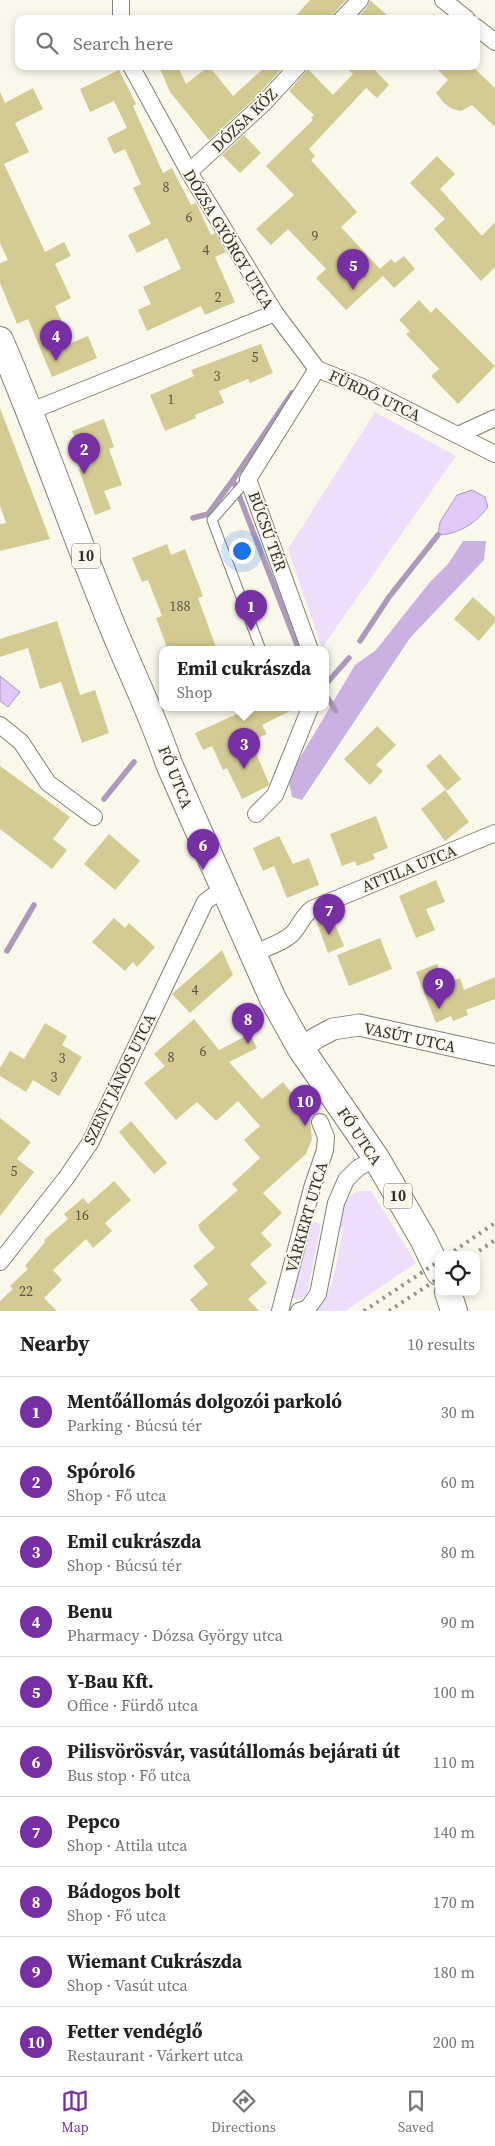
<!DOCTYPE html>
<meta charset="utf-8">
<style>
:root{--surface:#fff;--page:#f2f2f2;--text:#222;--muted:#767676;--line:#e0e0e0;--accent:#7730a3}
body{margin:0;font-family:"Source Serif 4",serif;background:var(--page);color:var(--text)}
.controls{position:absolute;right:15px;bottom:15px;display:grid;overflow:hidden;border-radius:10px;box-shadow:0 2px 8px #0003}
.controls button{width:45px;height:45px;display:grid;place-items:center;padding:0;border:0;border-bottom:1px solid var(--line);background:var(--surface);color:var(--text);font:25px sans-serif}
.you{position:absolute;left:241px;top:550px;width:18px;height:18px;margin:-12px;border:4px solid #fff;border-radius:50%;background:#1a73e8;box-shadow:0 0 0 8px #1a73e833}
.badge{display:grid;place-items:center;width:32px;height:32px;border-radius:50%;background:var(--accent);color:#fff;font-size:16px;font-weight:700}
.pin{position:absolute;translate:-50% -41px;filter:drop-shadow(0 1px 2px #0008)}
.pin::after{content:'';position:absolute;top:26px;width:18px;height:15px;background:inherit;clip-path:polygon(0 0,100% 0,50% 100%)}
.popup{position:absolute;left:159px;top:646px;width:170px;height:65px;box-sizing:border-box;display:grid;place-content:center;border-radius:10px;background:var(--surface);filter:drop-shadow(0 1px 4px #0005);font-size:16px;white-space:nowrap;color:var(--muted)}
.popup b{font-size:19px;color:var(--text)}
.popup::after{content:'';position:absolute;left:50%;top:100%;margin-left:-10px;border:10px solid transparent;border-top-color:var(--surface)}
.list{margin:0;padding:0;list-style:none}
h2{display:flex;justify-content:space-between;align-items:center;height:65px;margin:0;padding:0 20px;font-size:21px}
h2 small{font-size:16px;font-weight:400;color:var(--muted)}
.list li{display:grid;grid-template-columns:32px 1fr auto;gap:15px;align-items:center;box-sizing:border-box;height:70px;padding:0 20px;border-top:1px solid var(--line)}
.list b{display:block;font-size:19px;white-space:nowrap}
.list p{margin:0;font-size:16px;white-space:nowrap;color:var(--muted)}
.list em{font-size:16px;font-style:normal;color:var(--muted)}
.icon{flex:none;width:28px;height:28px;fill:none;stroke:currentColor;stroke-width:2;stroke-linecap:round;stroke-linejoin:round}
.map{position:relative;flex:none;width:495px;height:1311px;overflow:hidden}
.search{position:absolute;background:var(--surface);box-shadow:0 2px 8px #0003;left:15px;right:15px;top:15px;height:55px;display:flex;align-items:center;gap:12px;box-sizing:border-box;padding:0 18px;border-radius:10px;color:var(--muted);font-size:19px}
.sheet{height:765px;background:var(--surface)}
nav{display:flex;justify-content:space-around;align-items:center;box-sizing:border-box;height:70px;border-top:1px solid var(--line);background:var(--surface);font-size:14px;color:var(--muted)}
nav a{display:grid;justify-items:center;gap:2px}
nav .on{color:var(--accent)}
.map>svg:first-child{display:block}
</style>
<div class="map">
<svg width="495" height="1311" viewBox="0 0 495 1311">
<rect width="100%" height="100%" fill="#faf8ea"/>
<g fill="#eedefb">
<polygon points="375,412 456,456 322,648 288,549"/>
<path d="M360,1191H371L416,1263L345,1311H317C334,1294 338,1253 343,1229L338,1228C341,1212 343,1196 360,1191Z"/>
<polygon points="309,1220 321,1224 308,1289 305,1296 297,1300 289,1296"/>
</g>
<polygon fill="#cbb1e1" points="463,541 486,541 484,560 410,638 302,800 292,797 288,778 355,665 376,650 430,582 448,564"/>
<g fill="#e2c8f9" stroke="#ad9abb">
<path d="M472,490L485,497L488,507C475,524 459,534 438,535L440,522L457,495Z"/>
<polygon points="0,676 20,692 8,707 0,701"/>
</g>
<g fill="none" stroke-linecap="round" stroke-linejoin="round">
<g stroke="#ad9abb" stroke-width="5.5">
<polyline points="292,393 233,480 299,650"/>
<polyline points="193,518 208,514 233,480"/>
<polyline points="360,641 389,597 438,535"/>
<polyline points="325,685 349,658"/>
<polyline points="325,694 336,711"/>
<polyline points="104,799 134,762"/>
<polyline points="7,951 34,905"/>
</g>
</g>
<g fill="#d4cb94">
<polygon points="310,0 346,0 335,12 332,19 293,19"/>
<polygon points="370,0 391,19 356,19 367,7"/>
<polygon points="159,66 178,66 186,84 209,66 233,96 264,68 263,66 284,66 257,96 209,140 170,92"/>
<polygon points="345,66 371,66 389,85 377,98 366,88 309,149 315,156 311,160 357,212 341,227 380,269 391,259 395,263 404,256 415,269 394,288 383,276 346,310 316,278 326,269 288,229 271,245 256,229 294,195 266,166 313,120 311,118 314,115 289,91 308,69 333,95 353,74"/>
<polygon points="434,66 472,66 495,88 495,127 472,105 461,111 452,109 444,103 436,93 448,80"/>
<polygon points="119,70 136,104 133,106 163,173 172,168 191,205 196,203 211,235 215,233 226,252 215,257 235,302 205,315 201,306 147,331 138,310 151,304 143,287 181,269 167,238 137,253 128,235 151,224 133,188 141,184 125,149 114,154 107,138 127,128 114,101 90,112 80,89"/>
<polygon points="33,88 43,109 15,123 29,152 4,164 45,252 64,242 71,256 55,264 71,298 55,306 71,343 88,336 97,358 52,377 28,319 17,324 0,283 0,263 8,260 0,243 0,92 5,103"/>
<polygon points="244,135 261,153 240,173 222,155"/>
<polygon points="437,156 455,174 440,189 482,236 495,222 495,267 481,281 434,229 445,219 410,183"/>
<polygon points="419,300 431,313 436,307 495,366 458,404 431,376 439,369 406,334 410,331 399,320"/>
<polygon points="261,344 273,373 250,383 248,379 219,391 224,403 195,415 196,418 165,431 150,395 194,376 191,370"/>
<polygon points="0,408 50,539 0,551 0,524 6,523 0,506"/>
<polygon points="104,419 114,447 109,449 122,485 104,491 111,509 95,515 79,469 85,467 72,431"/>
<polygon points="167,544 171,555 185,549 203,596 198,598 217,650 168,650 156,618 162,616 148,580 142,582 132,558"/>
<polygon points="473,597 495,617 495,622 479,641 454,619"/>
<polygon points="57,621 80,695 95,690 109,733 82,743 61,682 40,689 28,648 0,657 0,639"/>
<polygon points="250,708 296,708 262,725 267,734 251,741 269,784 268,786 242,799 227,768 223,770 212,746 203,750 195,733"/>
<polygon points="377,726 396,745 376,765 383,771 370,785 344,759"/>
<polygon points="440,754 461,779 447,791 426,766"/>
<polygon points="0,766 70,817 53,839 67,850 52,869 0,829"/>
<polygon points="445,790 469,822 445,841 421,809"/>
<polygon points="376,816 388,848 373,854 375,859 357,866 355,861 342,866 330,834"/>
<polygon points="109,834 140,861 115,890 84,864"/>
<polygon points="279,836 293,864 309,858 319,885 287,898 274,866 263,871 253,848"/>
<polygon points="436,880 445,902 426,909 435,930 416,938 399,896"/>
<polygon points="332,917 344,946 328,953 317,923"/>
<polygon points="114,918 125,928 129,923 155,947 137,967 133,962 125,971 92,942"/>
<polygon points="380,938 392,969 349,986 337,955"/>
<polygon points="222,950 233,975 190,1013 172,994"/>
<polygon points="437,964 445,984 460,978 464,990 495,977 495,999 466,1010 468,1015 453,1021 451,1016 436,1023 416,972"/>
<polygon points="194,1019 219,1050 250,1034 257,1048 229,1062 262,1099 283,1082 306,1111 310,1120 312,1139 306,1154 263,1193 282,1213 261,1233 272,1245 250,1264 267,1283 248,1299 259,1311 199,1311 190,1300 208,1284 193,1266 215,1248 199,1229 200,1228 198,1225 238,1190 232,1184 260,1158 244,1140 260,1126 238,1101 216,1121 197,1102 176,1120 144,1083 165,1066 154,1054"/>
<polygon points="45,1023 67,1036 62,1045 82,1057 59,1096 33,1080 26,1092 0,1076 0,1068 10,1051 24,1059"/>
<polygon points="0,1118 31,1142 17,1159 34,1172 0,1216"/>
<polygon points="131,1121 167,1163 154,1174 119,1132"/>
<polygon points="114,1181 131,1200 105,1223 112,1231 93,1248 86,1239 53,1270 62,1280 44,1298 57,1311 0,1311 0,1301 13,1289 10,1286 28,1269 25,1266 45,1242 44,1240 68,1219 64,1214 83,1198 88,1204"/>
</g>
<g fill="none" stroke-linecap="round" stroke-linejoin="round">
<defs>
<polyline id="service" points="248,479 212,520 261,650"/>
<g id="minor">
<polyline points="121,0 121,19"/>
<polyline points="443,0 467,19"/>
<polyline points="342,19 360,0"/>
<polyline points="476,27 495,42"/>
<polyline points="131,66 189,172 275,313 317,369 360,386 495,454"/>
<polyline points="189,172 264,103 298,66"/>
<polyline points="31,411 275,313"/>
<polyline points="458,435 495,418"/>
<polyline points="310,650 248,479 317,369"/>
<polyline points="0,725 21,742 48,783 94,817"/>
<polyline points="256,814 275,795 310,708"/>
<path d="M252,954C265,948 281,944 292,934C300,926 302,916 312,909L495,833"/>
<polyline points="0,1262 66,1178 90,1143 205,902 223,888"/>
<polyline points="280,1311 312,1188 325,1150 326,1137 320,1122"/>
<polyline points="299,1311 308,1308 318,1294 336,1203 346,1180 358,1168 376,1158"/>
</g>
<polyline id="tertiary" points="301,1049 316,1038 333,1029 359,1025 495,1055"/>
<g id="primary">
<path d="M0,340C39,430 70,522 107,613C127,664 152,713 169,764L273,999L301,1049L376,1158L423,1239L439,1272"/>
<polyline points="448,1292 454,1311"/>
</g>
</defs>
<use href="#service" stroke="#838174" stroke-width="11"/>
<use href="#minor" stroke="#838174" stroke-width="18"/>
<use href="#tertiary" stroke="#838174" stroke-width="23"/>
<use href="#primary" stroke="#838174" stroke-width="28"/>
<use href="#service" stroke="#fff" stroke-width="9"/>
<use href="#minor" stroke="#fff" stroke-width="16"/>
<use href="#tertiary" stroke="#fff" stroke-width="21"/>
<use href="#primary" stroke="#fff" stroke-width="26"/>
<g stroke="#949389" stroke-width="4" stroke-dasharray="2.5 5" stroke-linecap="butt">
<polyline points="448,1255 495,1223"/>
<polyline points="473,1255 495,1240"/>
<polyline points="364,1311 439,1261"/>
<polyline points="389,1311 439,1278"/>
</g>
</g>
<g text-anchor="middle" stroke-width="4" stroke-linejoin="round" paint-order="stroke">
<g font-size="14" fill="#595644">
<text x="166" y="192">8</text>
<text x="189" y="222">6</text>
<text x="315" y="241">9</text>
<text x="206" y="255">4</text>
<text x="218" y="302">2</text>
<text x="255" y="362">5</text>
<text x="217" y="381">3</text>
<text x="171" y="404">1</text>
<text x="180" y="611">188</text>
<text x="195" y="995">4</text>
<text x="203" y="1056">6</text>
<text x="171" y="1062">8</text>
<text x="62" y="1063">3</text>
<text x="54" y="1082">3</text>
<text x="14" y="1176">5</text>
<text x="82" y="1220">16</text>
<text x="26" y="1296">22</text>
</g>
<g fill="#faf8ea" stroke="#6d6b64" stroke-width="1">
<rect x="72" y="543.5" width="28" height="25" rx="4"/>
<rect x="384" y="1183.5" width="28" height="25" rx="4"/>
</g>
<g font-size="15" font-weight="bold" fill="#302f2a">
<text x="86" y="561">10</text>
<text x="398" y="1201">10</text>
</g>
<g font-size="16" fill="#302f2a" stroke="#faf8ea">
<text transform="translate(244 120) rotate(-44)" y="6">DÓZSA KÖZ</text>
<text transform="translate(229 239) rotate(59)" y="6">DÓZSA GYÖRGY UTCA</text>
<text transform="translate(375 395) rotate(25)" y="6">FÜRDŐ UTCA</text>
<text transform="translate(268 531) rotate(70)" y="6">BÚCSÚ TÉR</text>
<text transform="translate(176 777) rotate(68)" y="6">FŐ UTCA</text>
<text transform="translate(409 868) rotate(-22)" y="6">ATTILA UTCA</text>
<text transform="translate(410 1037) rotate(12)" y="6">VASÚT UTCA</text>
<text transform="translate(119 1079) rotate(-64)" y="6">SZENT JÁNOS UTCA</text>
<text transform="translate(360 1136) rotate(56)" y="6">FŐ UTCA</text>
<text transform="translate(306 1217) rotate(-74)" y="6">VÁRKERT UTCA</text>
</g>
</g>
</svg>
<div class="controls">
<button><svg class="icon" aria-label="locate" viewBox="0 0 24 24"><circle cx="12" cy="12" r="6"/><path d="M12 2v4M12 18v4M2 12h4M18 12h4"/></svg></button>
</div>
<div class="you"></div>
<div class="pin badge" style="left:251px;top:631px">1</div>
<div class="pin badge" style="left:84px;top:474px">2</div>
<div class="pin badge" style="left:244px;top:769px">3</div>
<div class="popup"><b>Emil cukrászda</b>Shop</div>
<div class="pin badge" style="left:56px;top:361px">4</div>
<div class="pin badge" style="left:353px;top:290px">5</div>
<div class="pin badge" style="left:203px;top:870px">6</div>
<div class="pin badge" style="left:329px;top:935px">7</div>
<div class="pin badge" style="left:248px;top:1044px">8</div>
<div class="pin badge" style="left:439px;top:1009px">9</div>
<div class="pin badge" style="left:305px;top:1126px">10</div>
<div class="search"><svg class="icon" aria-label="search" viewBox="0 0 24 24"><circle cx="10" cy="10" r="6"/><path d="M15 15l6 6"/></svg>Search here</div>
</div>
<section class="sheet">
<h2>Nearby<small>10 results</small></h2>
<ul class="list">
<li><span class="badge">1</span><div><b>Mentőállomás dolgozói parkoló</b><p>Parking · Búcsú tér</p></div><em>30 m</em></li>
<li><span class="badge">2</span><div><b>Spórol6</b><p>Shop · Fő utca</p></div><em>60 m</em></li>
<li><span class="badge">3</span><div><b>Emil cukrászda</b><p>Shop · Búcsú tér</p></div><em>80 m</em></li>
<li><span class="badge">4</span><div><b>Benu</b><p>Pharmacy · Dózsa György utca</p></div><em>90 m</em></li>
<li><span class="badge">5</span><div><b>Y-Bau Kft.</b><p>Office · Fürdő utca</p></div><em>100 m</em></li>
<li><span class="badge">6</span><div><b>Pilisvörösvár, vasútállomás bejárati út</b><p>Bus stop · Fő utca</p></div><em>110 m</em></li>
<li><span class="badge">7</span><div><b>Pepco</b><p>Shop · Attila utca</p></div><em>140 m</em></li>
<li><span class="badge">8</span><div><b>Bádogos bolt</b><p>Shop · Fő utca</p></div><em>170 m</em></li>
<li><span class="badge">9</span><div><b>Wiemant Cukrászda</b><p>Shop · Vasút utca</p></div><em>180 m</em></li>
<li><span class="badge">10</span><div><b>Fetter vendéglő</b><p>Restaurant · Várkert utca</p></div><em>200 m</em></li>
</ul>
</section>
<nav>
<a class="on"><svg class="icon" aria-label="map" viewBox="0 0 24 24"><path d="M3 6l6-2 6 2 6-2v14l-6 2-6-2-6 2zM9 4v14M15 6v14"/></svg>Map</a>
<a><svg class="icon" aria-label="directions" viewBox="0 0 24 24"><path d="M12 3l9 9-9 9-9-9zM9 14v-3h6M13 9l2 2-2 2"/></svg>Directions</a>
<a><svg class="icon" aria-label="saved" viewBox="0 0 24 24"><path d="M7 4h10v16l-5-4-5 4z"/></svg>Saved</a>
</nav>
